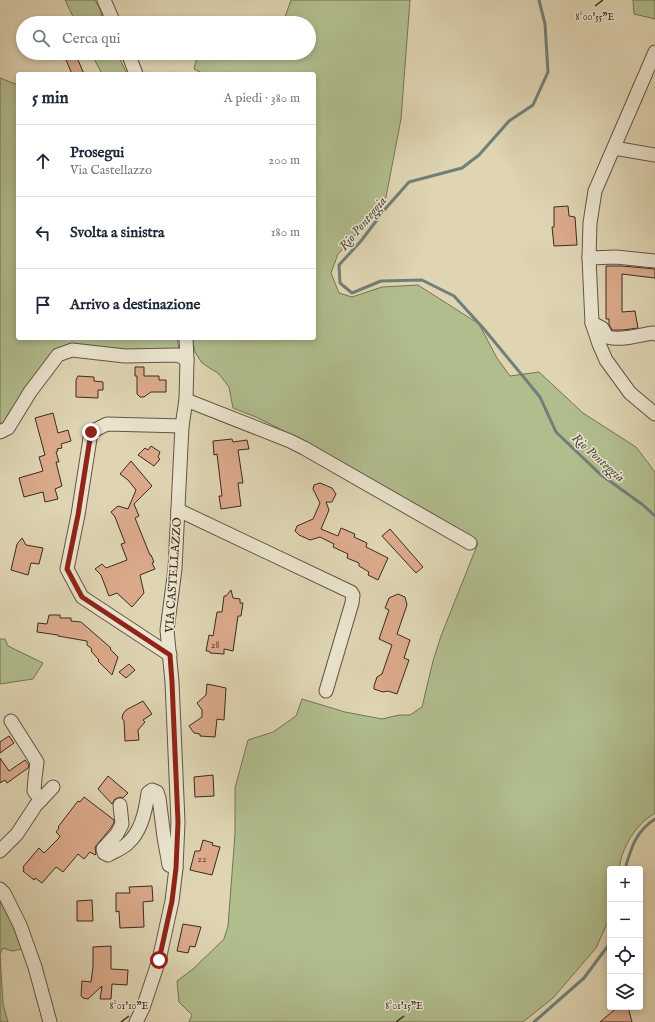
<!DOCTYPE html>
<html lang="it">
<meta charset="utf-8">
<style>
:root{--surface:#fff;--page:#f6f6f7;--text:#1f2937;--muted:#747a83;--line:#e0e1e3}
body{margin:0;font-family:"IM FELL English",serif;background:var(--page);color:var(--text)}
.controls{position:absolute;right:12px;bottom:12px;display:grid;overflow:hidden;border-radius:4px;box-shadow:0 2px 6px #0003}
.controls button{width:36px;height:36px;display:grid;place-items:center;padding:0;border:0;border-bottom:1px solid var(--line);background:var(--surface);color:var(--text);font:20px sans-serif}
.stop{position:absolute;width:12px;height:12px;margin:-9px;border:3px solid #8f2418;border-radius:50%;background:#fff}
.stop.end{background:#8f2418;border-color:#fff;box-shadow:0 1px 4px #0008}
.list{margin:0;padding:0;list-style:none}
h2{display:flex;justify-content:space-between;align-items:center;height:52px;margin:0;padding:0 16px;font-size:17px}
h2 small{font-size:13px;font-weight:400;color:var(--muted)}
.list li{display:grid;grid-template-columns:26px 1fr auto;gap:12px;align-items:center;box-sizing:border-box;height:72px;padding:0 16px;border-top:1px solid var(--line)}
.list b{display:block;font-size:15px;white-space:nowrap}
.list p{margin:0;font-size:13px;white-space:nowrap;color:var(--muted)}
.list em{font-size:13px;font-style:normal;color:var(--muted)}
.icon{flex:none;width:22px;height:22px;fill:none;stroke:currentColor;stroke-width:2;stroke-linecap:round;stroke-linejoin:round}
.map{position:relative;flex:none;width:655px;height:1022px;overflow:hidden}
.search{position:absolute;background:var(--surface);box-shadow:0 2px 6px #0003;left:16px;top:16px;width:300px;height:44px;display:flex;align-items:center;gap:10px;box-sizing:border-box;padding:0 14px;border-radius:22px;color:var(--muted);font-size:15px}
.panel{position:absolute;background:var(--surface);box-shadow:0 2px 6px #0003;left:16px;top:72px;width:300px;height:268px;border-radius:4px}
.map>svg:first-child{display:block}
</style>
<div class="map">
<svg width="655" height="1022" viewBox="0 0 655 1022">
<rect width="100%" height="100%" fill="#dfd5b3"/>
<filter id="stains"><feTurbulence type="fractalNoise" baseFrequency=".005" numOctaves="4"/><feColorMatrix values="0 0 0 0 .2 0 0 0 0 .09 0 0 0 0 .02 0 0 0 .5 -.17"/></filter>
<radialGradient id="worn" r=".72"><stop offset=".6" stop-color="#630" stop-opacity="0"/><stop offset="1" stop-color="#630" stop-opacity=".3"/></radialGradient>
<g fill="#b1bd8d" stroke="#767358">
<polygon points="65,0 95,0 101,11 102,23 76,23"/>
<path d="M291,0H410L401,119L385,202L338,254L331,273L339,293L352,297L382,287L418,285L479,324L497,358L510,376L539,372L583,413L636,447L655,472V813C635,825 622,847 619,869H610V917L596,948L553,998L523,1022H189L192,1015L179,1002L177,981L193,969L224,939L228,926L235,834V788L248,740L273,732L296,716L302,699L345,712L382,719L399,715H410L422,707L433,661L441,636L478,543L456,529L302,440L256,417L233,408L229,387L219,374L202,363L195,352L192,338H314V74H204L194,69L197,57L200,53H309V23H269L285,17Z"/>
<polygon points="633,0 655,0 655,19 634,14"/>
<polygon points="91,53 117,53 127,74 102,74"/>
<polygon points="0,78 18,85 18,338 177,338 180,353 65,347 7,421 0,424"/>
<polygon points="0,639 5,639 8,646 43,663 33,679 0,684"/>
<polygon points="0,898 13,924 22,949 12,951 3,948 0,954 3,1004 8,1022 1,1022 0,1019"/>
</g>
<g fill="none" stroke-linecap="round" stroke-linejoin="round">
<g stroke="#707f77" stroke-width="3">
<polyline points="539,0 545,24 548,72 533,105 509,121 479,155 462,168 409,182 386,208 361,241 339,265 340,283 352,293 381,281 422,280 454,296 484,329 540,397 556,432 600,474 643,505 655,516"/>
<path d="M625,869C631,848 636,831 655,819"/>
<polyline points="534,1022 584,978 610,943"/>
</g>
</g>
<g fill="#dbaa8b" stroke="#3c2922">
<polygon points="63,53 75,53 84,74 72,74"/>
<polygon points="568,206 569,216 575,217 577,245 554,246 552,227 554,227 554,207"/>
<polygon points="606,266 622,266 655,269 655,278 622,274 622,312 635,311 638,328 623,330 612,330 609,324 609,319 606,319"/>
<polygon points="135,367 144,367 144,376 159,376 159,380 166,380 166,392 151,392 144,397 140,397 137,394 137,376 135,376"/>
<polygon points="78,376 94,377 94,381 103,382 103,390 98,390 98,398 76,397 76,380"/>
<polygon points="53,413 58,433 68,430 71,441 61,444 62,448 57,449 58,451 56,452 59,462 56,462 62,486 55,489 58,499 45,502 43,492 24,497 19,478 43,471 39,457 45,455 35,418"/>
<polygon points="232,439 233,442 247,440 249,449 238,450 243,483 238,483 241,506 221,509 219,496 222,496 217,454 214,455 213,441"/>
<polygon points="151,446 160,452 158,457 160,459 154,466 138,455 145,448 148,450"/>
<polygon points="131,461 152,486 134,504 139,516 135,518 150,555 151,555 154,562 152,563 155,569 140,575 144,593 132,607 117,593 109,596 101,575 95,569 102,564 106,568 127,560 121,544 125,543 115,517 111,512 118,506 128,509 136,490 128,480 120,474"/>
<polygon points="320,483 332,488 336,494 332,502 326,502 329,510 321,529 338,536 341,528 355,534 354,537 367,543 366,547 388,558 378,580 368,575 369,572 359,566 359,563 347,558 348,554 333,547 334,544 320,537 310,540 299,535 295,531 297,526 313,519 320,503 313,489 314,485"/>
<polygon points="390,529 423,567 416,573 382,536"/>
<polygon points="22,538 26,545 43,548 39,564 31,563 28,575 11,570 17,544"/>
<polygon points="231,590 233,598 240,599 240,603 243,603 241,616 238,616 233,651 224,649 224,654 210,653 209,651 206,651 209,635 213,636 217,612 222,612 224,596 226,596"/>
<polygon points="398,594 405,597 407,605 397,634 410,640 404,658 409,660 397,694 388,691 383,692 374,689 374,686 377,677 382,674 392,645 379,639 389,610 385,608 389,598"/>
<polygon points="49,615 60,615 60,618 71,618 71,621 81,622 111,648 110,649 118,657 112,675 98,661 99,660 91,651 92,649 87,645 87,641 58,636 58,635 37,632 38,623 47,624"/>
<polygon points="129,664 135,670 126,678 119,672"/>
<polygon points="207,684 226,688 224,720 217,719 215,737 200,736 200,734 194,733 189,726 202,717 202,710 197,703 206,695"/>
<polygon points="143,701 152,714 143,720 145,722 138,730 139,740 125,741 124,721 122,718 123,714 126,710"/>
<polygon points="9,736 14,743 0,753 0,742"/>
<polygon points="0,758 9,771 25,760 29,765 28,768 7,783 5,780 0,783"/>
<polygon points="213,775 214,796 195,797 194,777"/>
<polygon points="108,776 128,793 123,798 120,797 115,799 112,804 98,789"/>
<polygon points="84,797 114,820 114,823 110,829 95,847 96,854 95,855 90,852 84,859 78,854 63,872 56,867 42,883 35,878 34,880 23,871 24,869 23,867 39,848 44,853 58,839 60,836 56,832 59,828 58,827 78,801 80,802"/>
<polygon points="203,840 213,843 212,845 220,847 212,875 190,870 195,851 200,851"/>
<polygon points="152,886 153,901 143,902 144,927 120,928 119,911 116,912 116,893 130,893 129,887"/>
<polygon points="92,900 93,921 77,921 77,901"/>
<polygon points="183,924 201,927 195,947 190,946 188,953 177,951"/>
<polygon points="111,946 111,969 128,970 127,985 112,984 111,999 100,999 102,986 88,999 83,998 81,996 82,981 91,982 93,967 93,947"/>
<polygon points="618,1007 628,1007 632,1022 600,1022"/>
</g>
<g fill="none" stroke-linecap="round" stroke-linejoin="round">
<defs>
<g id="minor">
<polyline points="104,0 114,23"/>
<polyline points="655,52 595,191 590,223 589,258 592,323 599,344 606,360 630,393 655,414"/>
<polyline points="128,53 136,74"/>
<polyline points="614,148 655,155"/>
<polyline points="589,258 616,257 655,261"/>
<path d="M592,323L602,328L607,337C621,341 639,335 653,333L655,334"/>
<polyline points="186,400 290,441 304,448 470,543"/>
<polyline points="0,432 8,428 30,392 58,355 72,350 125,356 178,355 187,360"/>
<polyline points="178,510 351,592 353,595 352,603 326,691"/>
<polyline points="170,655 82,597 67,569 78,515 91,432 107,424 182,426"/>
<polyline points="11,721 37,762 35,778 34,791 41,800"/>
<path d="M120,805L122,824L117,834L103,849L104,853L108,855C115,851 124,848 129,842C141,831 146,809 148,793L152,790L157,792L159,798L164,837L169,865L176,868"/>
<polyline points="0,851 17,834 36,805 53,787"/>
<polyline points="0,889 4,893 20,925 35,967 50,1022"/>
<polyline points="136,1022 143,1008 159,960 172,901 176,868 178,822 172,682 167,630 175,569 182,426 186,400 187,360 186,338"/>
</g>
</defs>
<use href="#minor" stroke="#655446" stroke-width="15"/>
<use href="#minor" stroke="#eae4ce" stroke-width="13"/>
</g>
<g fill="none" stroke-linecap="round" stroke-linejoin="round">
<polyline stroke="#8f2418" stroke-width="5" points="91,432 78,515 67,569 82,597 170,655 172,682 178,822 176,868 172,901 159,960"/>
</g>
<path fill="none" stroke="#3c2922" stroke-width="1.5" d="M595,6L603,0M121,1022L129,1016M396,1022L404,1016"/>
<g text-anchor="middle" stroke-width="3" stroke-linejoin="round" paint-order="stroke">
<g font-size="10" fill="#64493c">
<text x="215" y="648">28</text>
<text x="202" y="862">22</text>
</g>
<g font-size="12" fill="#3c2922" stroke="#eae4ce">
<text transform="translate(173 575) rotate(-86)" y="4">VIA CASTELLAZZO</text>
</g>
<g font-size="13" font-style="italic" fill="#524d45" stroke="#eae4ce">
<text transform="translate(362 223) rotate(-50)" y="5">Rio Ponteggia</text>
<text transform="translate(599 457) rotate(42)" y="5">Rio Ponteggia</text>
</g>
</g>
<g font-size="10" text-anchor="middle" fill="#3c2922" stroke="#eae4ce" stroke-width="3" stroke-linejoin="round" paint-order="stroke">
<text x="595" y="20">8°00'55"E</text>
<text x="129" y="1009">8°01'10"E</text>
<text x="404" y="1009">8°01'15"E</text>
</g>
<rect width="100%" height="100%" filter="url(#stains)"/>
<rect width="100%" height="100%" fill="url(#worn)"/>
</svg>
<div class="controls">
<button>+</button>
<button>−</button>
<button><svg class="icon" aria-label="locate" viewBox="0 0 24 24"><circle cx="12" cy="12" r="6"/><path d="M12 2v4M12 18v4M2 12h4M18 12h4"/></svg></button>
<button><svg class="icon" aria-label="layers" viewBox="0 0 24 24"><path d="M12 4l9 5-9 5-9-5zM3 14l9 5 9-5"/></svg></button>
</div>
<div class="stop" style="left:159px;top:960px"></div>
<div class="stop end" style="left:91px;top:432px"></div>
<div class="search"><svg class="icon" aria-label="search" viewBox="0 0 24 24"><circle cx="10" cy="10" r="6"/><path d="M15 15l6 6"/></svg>Cerca qui</div>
<section class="panel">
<h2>5 min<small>A piedi · 380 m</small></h2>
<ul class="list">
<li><svg class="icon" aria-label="ahead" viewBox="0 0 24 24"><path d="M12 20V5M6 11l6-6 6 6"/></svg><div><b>Prosegui</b><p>Via Castellazzo</p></div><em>200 m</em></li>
<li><svg class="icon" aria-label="left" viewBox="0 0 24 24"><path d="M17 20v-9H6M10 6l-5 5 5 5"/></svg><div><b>Svolta a sinistra</b></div><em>180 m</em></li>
<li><svg class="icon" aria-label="arrive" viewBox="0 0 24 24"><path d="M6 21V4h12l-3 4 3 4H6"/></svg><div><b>Arrivo a destinazione</b></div></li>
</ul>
</section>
</div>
